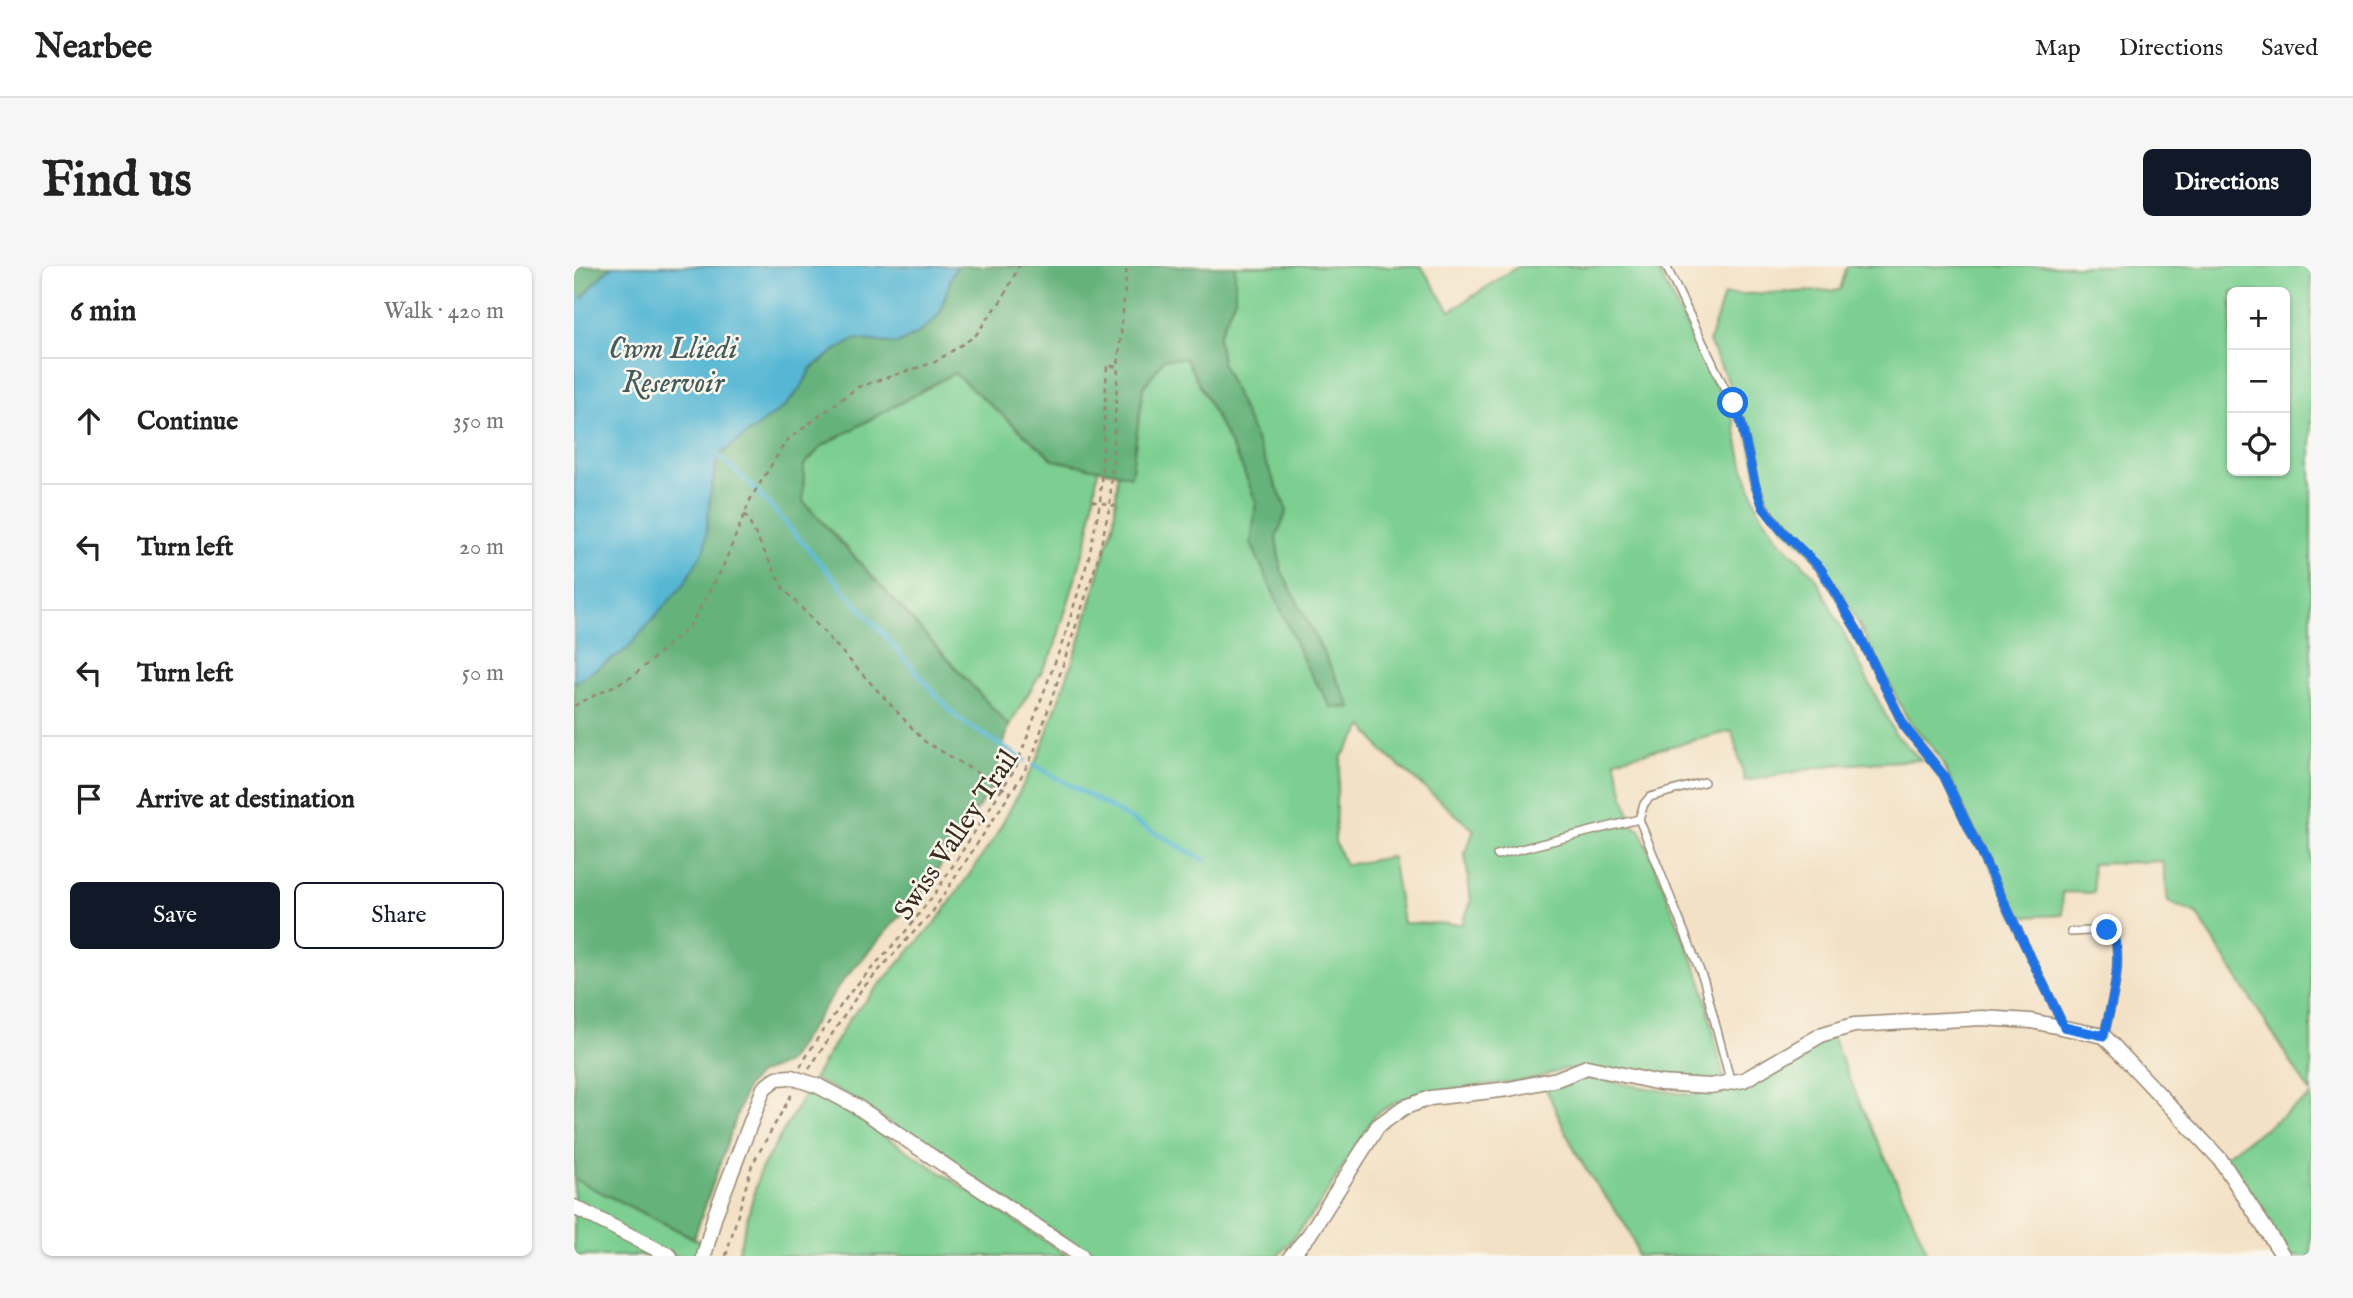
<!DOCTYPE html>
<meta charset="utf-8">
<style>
:root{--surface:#fff;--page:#f6f6f6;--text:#222;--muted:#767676;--line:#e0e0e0;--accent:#111827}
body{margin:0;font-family:"IM FELL English",serif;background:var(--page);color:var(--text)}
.controls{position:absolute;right:21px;top:21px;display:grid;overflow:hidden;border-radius:10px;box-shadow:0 2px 5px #0004}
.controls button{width:63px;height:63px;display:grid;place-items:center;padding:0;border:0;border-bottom:2px solid var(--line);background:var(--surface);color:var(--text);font:35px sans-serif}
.stop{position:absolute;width:21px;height:21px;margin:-16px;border:5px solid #1a73e8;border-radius:50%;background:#fff}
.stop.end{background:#1a73e8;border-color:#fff;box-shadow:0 2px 7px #0008}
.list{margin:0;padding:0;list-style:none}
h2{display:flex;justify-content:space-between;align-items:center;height:91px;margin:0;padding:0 28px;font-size:30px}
h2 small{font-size:23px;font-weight:400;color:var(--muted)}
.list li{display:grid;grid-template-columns:46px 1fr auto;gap:21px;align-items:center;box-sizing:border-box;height:126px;padding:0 28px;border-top:2px solid var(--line)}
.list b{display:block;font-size:26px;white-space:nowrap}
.list em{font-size:23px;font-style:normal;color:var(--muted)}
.actions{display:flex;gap:14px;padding:21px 28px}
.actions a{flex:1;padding:16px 0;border:2px solid var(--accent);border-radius:10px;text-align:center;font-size:24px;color:var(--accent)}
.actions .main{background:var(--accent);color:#fff}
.icon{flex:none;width:38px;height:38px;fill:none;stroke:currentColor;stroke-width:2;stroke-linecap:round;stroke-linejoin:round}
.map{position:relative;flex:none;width:1737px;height:990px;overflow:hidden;border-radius:10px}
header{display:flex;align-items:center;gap:42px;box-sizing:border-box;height:98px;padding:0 35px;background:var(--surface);border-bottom:2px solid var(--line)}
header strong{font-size:33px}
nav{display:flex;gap:38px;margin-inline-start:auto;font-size:24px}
.intro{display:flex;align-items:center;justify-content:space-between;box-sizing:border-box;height:168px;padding:0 42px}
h1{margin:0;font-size:49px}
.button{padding:18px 32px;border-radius:10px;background:var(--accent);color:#fff;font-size:24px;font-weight:700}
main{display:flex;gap:42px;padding:0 42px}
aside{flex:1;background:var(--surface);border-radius:10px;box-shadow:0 2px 5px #0004}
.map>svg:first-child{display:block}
</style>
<header>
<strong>Nearbee</strong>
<nav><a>Map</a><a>Directions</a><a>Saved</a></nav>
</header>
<div class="intro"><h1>Find us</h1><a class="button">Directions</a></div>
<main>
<aside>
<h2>6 min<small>Walk · 420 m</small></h2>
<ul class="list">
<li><svg class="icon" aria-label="ahead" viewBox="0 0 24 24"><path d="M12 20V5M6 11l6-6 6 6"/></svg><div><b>Continue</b></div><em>350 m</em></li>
<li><svg class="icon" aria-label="left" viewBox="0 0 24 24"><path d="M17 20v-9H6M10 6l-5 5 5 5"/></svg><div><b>Turn left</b></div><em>20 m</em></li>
<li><svg class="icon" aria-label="left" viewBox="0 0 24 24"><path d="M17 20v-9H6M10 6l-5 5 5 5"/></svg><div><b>Turn left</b></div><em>50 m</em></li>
<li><svg class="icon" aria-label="arrive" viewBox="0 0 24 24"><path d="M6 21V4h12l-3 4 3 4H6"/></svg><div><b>Arrive at destination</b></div></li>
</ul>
<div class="actions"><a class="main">Save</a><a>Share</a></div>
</aside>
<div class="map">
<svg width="1737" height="990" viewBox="0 0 1737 990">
<rect width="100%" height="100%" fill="#fbf7ec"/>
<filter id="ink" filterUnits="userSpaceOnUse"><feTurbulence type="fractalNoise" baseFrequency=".0143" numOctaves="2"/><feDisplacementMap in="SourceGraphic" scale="14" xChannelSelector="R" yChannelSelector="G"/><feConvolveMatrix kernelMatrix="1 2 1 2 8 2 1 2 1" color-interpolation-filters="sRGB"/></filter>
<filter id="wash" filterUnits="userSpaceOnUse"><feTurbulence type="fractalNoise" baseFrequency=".00686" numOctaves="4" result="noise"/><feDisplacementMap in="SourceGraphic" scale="28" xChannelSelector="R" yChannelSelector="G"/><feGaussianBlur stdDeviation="1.57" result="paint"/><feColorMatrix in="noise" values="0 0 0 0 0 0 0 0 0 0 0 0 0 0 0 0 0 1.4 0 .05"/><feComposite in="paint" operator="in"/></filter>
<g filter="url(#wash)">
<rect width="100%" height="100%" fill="#f3e1c5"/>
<g fill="#7ccf91" stroke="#5c7c58" stroke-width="2" fill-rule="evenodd">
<path d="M661,0H847L876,45L945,0H1082L1160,155L1169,199L1184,243L1204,273L1241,310L1321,468L1347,494L1258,499L1171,515L1158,465L1041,494L1054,545L1061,562L1066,563L1128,717L1150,812L1137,816L990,803L960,813L849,827L823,835L801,849L742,944L704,990H515L277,831L239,813L276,752L365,652L420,573L464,491L504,380L540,255L544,207L557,209L569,122L590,93H612L668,201L682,236L678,277L732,400L758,442L777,441L707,304L702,272L713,244L648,97L644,71L661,32ZM790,460L808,485L900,564L891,587L897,636L888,658L829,657L818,591L771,599L761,576L762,533L768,490Z"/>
<path d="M1273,0H1737V828L1623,648L1594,636L1589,595L1518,598L1520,627L1488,626L1489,649L1441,651L1364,488L1334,454L1268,326L1253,303L1209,261L1193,241L1184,217L1177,179L1164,136L1135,76L1150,29L1266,24ZM1658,26H1711V205H1658Z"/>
<polygon points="380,107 480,194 524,203 514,271 479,386 435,460 229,235 230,199 248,180"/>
<path d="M1258,770C1286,845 1325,915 1355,990H1063C1060,958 1023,925 1008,897C994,874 984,848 972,823L1013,812L1116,829L1168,823Z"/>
<polygon points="234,823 297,861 494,990 163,990 186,905"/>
<polygon points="1737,830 1737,990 1715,990 1648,892"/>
<polygon points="0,913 127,976 124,990 0,990"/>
</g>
<g fill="#65b27b" stroke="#506e4c" stroke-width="2">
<path d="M0,0H39C23,10 15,29 0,39Z"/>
<polygon points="383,0 661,0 661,32 644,71 648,97 713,244 702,272 707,304 777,441 758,442 732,400 677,277 682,236 668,201 612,93 590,93 569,122 557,210 480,194 380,107 248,180 230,199 229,235 435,460 418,520 356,616 266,718 213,797 185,808 173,820 120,972 0,913 0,417 12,408 136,229 144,190 211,140 228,120 237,103 264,83 282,73 323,78 343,68 365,49 378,9"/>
</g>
<path fill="#56b7d4" stroke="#487079" stroke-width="2" d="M39,0H383L378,9L365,49L343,68L323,78L282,73L264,83L237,102L228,120L211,140L144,190L136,229L131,282L110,318L52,384L0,417V39C15,29 23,10 39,0Z"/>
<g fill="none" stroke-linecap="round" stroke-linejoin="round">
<g stroke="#56b7d4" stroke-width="4.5">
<polyline points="0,27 9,37"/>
<polyline points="142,188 173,215 192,235 383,452 450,494"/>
<polyline points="460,499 632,595"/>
</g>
</g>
</g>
<g filter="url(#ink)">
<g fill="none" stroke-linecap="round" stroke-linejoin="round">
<defs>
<g id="service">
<polyline points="1092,0 1167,156 1181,218 1190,241 1208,265 1246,303 1284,366 1330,460 1370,510 1490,761"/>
<polyline points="1065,553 1070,538 1076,531 1130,516"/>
<polyline points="923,589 1065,553 1130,715 1157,817"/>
<path d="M1497,666L1533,664L1540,667C1549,701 1537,737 1530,770"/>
</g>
<g id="minor">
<polyline points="244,820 282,840 507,990"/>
<polyline points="0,941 96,990"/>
<polyline points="130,990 141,949 190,822 203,812 217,811"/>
<polyline points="717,990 735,969 804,860 829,842 856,832 935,823 983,813 1013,801 1086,817 1136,820 1170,814 1249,768 1280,759 1408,752 1457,755 1530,770 1646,893 1709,990"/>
</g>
</defs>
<use href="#service" stroke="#978672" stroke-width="10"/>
<use href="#minor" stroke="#978672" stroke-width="17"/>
<g stroke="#978672" stroke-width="2.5" stroke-dasharray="5 5" stroke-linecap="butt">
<polyline points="0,2 2,0"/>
<polyline points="518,235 546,241"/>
<polyline points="171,248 209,322 350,475 436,526"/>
<polyline points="0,440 59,410 115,361 148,303 177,232 212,175 284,121 361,96 401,70 429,32 445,0"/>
<polyline points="226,801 245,770 278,724 331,666 362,626 442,501 490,372 515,291 526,237 533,99 544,101"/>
<polyline points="235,803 287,724 359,645 447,511 460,486 523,296 536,239 544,101 553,0"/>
<polyline points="152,990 178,899 219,826"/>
</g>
<use href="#service" stroke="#fff" stroke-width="7"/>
<use href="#minor" stroke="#fff" stroke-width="14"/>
<defs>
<polyline id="minor-bridge" points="217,811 244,820"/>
</defs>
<use href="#minor-bridge" stroke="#978672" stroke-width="17" stroke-linecap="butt"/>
<use href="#minor-bridge" stroke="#fff" stroke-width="14"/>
</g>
</g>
<g fill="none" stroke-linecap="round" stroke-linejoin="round" filter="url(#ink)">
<path stroke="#1a73e8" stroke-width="9" d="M1159,137L1167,156L1181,218L1189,241L1208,265L1247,303L1284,366L1330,460L1370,510L1490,761L1530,770C1537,737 1549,701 1540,667L1533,664"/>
</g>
<g text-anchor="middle" stroke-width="5" stroke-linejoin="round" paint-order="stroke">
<g font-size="28" fill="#3b2a1e" stroke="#fbf7ec">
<text transform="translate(381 568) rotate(-56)" y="10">Swiss Valley Trail</text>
</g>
<g font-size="30" font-style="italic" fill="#445b5e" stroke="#fbf7ec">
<text x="99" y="92">Cwm Lliedi<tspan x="99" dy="34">Reservoir</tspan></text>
</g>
</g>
</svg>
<div class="controls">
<button>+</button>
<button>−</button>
<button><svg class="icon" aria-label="locate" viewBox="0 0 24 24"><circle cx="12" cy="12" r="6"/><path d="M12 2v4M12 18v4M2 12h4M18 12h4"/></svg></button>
</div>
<div class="stop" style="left:1159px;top:137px"></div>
<div class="stop end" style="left:1533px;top:664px"></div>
</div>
</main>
